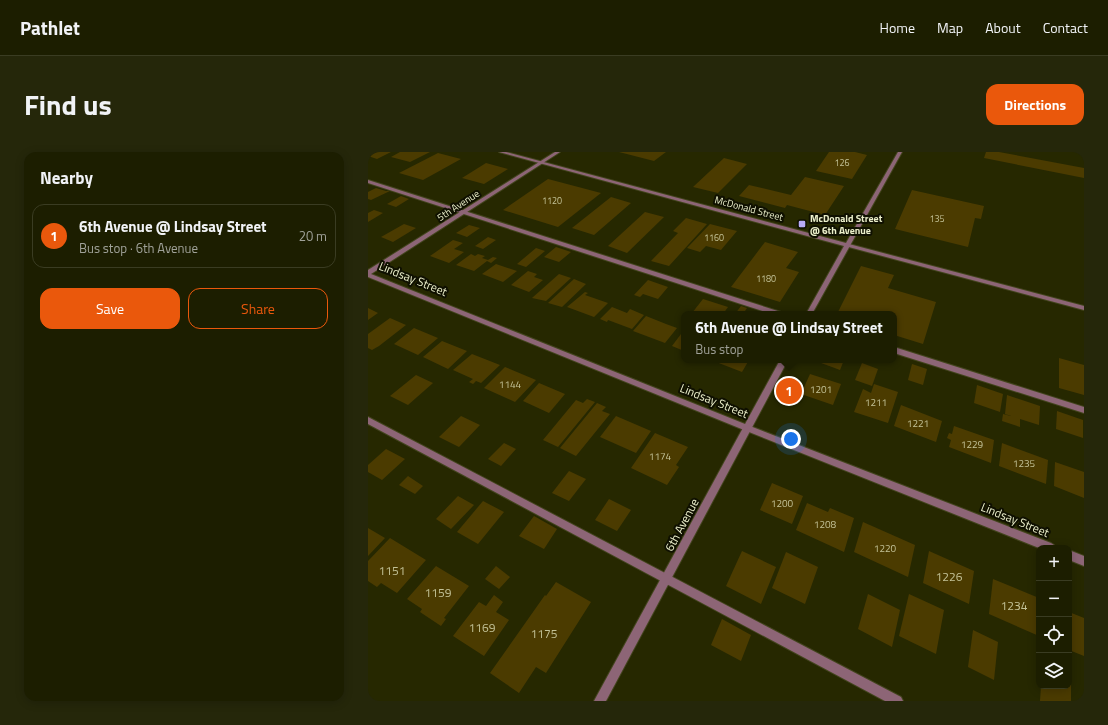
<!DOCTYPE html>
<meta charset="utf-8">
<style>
:root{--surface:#1c1e00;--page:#25270a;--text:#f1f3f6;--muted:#a0a299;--line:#3a3c22;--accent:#ea580c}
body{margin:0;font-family:"Titillium Web",sans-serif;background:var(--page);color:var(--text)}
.controls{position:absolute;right:12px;bottom:12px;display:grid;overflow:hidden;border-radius:8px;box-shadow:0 2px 10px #0003}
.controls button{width:36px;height:36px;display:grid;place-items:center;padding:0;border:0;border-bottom:1px solid var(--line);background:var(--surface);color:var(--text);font:20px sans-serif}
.you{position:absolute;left:423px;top:287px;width:14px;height:14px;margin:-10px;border:3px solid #fff;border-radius:50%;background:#1a73e8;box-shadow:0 0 0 6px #1a73e833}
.badge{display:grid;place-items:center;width:26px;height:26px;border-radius:50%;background:var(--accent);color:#fff;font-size:13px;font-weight:700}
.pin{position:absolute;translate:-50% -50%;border:2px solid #fff;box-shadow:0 1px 4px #0006}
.popup{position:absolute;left:313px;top:159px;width:216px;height:52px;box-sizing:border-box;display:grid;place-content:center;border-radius:8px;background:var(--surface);filter:drop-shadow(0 1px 3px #0005);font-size:13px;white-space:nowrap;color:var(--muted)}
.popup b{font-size:15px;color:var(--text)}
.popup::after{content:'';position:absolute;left:50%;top:100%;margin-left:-8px;border:8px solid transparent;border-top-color:var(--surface)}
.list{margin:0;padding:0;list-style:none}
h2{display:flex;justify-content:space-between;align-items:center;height:52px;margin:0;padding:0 16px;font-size:17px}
h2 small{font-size:13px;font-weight:400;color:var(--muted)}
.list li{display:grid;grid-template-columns:26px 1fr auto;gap:12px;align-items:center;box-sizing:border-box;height:64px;margin:0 8px 8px;padding:0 8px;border:1px solid var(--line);border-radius:12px}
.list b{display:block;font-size:15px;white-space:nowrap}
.list p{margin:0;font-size:13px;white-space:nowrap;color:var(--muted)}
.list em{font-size:13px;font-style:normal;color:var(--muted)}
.actions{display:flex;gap:8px;padding:12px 16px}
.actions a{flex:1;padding:9px 0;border:1px solid var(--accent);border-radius:12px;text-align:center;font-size:14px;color:var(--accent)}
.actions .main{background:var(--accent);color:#fff}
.icon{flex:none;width:22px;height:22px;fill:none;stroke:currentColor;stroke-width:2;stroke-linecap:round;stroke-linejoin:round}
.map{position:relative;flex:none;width:716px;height:549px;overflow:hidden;border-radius:12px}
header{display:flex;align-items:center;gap:24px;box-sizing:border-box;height:56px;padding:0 20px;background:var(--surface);border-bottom:1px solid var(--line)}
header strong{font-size:19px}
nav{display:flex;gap:22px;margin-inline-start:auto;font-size:14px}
.intro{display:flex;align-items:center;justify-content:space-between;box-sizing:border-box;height:96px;padding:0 24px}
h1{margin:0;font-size:28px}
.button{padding:10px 18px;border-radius:12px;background:var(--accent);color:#fff;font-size:14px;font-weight:700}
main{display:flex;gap:24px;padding:0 24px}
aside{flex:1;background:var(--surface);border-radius:12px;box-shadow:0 2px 10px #0003}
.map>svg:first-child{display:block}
</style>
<header>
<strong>Pathlet</strong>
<nav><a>Home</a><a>Map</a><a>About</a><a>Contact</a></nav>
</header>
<div class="intro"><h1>Find us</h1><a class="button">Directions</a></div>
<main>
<aside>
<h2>Nearby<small></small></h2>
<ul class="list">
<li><span class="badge">1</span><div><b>6th Avenue @ Lindsay Street</b><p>Bus stop · 6th Avenue</p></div><em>20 m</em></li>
</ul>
<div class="actions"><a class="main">Save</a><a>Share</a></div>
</aside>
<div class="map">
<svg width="716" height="549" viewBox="0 0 716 549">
<rect width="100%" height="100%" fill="#262800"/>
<g fill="#4b3b00">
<polygon points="2,0 23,0 9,7 0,4 0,1"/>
<polygon points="32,0 62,0 42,10 23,5"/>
<polygon points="251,0 298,0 286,9"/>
<polygon points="461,0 487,0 499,3 484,27 448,19"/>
<polygon points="618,0 631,0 716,16 716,26 616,6"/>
<polygon points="70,1 93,7 55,28 31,21"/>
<polygon points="356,6 379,12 350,41 325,35"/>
<polygon points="118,11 140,17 116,32 94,26"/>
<polygon points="437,25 476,34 457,63 419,53 417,56 371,44 381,33 423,43"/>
<polygon points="180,27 233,41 190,75 135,58"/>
<polygon points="8,36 18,39 22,39 3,48 0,47 0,40"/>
<polygon points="544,38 616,54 613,67 607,66 600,95 527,77"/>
<polygon points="33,44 41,47 28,55 19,52"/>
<polygon points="243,45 263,51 226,83 204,76"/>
<polygon points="6,58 15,61 0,70 0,61"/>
<polygon points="277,60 296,65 259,101 240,94"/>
<polygon points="318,66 339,72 301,114 283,109 310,81 305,79"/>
<polygon points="36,72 48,76 25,90 13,85"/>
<polygon points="342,72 369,79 353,98 338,94 332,100 319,96"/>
<polygon points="101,73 112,76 99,85 88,81"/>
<polygon points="120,85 128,88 115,97 107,94"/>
<polygon points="85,88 95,91 86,97 96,100 81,111 62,104"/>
<polygon points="397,90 430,100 418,116 431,120 412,150 363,135"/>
<polygon points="188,95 203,100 191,110 176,105"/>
<polygon points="168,96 177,99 158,115 149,112"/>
<polygon points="103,102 107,104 110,102 117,104 114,106 120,108 125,105 129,106 123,111 119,109 106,119 88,113"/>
<polygon points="128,112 149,119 135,130 114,122"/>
<polygon points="493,114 526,123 520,136 568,150 555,192 526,183 526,162 469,162"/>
<polygon points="160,119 169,122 166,125 175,128 161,140 143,133"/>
<polygon points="191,122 203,126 178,149 164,146"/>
<polygon points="206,127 218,132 194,155 180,151"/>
<polygon points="280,128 300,135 290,147 275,142 272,145 266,143"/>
<polygon points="217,140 220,141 217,143 240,151 226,165 199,155"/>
<polygon points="335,147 360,155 355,162 324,161"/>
<polygon points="373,154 379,156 375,162 367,162"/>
<polygon points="244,155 259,161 262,157 276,163 264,177 240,168 239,170 232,167"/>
<polygon points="0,156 10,161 0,168"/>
<polygon points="278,164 298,172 309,176 297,191 265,179"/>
<polygon points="22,166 38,173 11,194 4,198 0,196 0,182"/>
<polygon points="46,176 70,186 50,203 26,192"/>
<polygon points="316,178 316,199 304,194"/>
<polygon points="74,189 99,199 80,217 55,205"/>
<polygon points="104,202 132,213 113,231 108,229 105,232 101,230 105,227 85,218"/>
<polygon points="691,206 716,213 716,243 691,236"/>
<polygon points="343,208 381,208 374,220"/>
<polygon points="445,208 476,208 472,218"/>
<polygon points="494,211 510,217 504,234 487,228"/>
<polygon points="544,212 559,217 555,233 540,228"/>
<polygon points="137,215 168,228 147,250 116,236"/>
<polygon points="442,222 473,232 465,253 433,242"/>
<polygon points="48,223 65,231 40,253 22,244"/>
<polygon points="171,231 197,242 181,261 155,249"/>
<polygon points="506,232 530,240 520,271 486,260 495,237 503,241"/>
<polygon points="609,233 635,242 632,260 606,251"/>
<polygon points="639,243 672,254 671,273 652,267 652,275 634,269 635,262 643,264 637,262"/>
<polygon points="219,247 227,250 190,295 175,288 208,248 215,251"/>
<polygon points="229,251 238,255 234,259 242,262 208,304 192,296"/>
<polygon points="533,253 574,269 568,290 526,274"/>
<polygon points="689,259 715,268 715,286 688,277"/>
<polygon points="93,264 112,273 91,295 71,285"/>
<polygon points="248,264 283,279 268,301 232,285"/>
<polygon points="586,274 626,288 623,311 581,295 583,288 579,286 581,281 584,282"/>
<polygon points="287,281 320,295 308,313 311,315 299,333 263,316"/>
<polygon points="136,291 148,297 133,314 120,307"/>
<polygon points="634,291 680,308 678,332 631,314"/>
<polygon points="18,297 37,307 14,328 0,320 0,313"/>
<polygon points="687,310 716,320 716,346 686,334"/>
<polygon points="201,319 218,327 201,349 184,341"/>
<polygon points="40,324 55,334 47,342 31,333"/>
<polygon points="404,331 435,344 424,372 392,358"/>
<polygon points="90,344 106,353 83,377 68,367"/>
<polygon points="241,347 263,358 249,379 227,368"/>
<polygon points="115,349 136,360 110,392 89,380"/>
<polygon points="439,351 460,360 462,356 486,366 476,400 428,378"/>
<polygon points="166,364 189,377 176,397 151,384"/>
<polygon points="495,370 547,393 540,425 486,400"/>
<polygon points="0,376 17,386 0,404"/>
<polygon points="22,386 58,408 29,441 13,431 9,435 0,429 0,409"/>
<polygon points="374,399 408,415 393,452 358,434"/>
<polygon points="561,399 606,419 601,452 555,431"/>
<polygon points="418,400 450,415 437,452 404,436"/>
<polygon points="68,414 101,434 76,466 78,467 73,474 52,460 54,457 39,447"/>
<polygon points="128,414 142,425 131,437 117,427"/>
<polygon points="625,427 671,446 671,484 621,462"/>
<polygon points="188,430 223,450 178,521 168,515 151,541 122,521 177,443 178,444"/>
<polygon points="500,442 532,458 524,495 490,477"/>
<polygon points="541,442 576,458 568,502 531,484"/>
<polygon points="126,443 135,450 128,460 141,468 116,504 85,484 111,450 118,454"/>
<polygon points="701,460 716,466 716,504 701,498"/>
<polygon points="354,467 383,483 373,509 343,493"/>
<polygon points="605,478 630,490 626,528 600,515"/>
<polygon points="701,501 703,502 703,549 672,549 673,534 701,534"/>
</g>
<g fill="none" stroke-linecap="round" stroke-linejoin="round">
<defs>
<g id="service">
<polygon points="0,28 413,160 414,162 404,162 0,31"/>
<polygon points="526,195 716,255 716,261 526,201"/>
<polygon points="0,265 533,545 535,549 517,549 0,272"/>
</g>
<g id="minor">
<polygon points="187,0 192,0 3,122 382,274 683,391 686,393 688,396 671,396 376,278 0,125 0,118"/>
<polygon points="477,92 481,92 716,154 716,158 477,94"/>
<polygon points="701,398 716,404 716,414 701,408"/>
</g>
<g id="tertiary">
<polygon points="131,0 138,0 478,91 530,0 534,0 444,162 438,162 476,94"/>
<polygon points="412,208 420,208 238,549 226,549"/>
</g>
</defs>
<use href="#service" stroke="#42441c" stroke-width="2"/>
<use href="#minor" stroke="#42441c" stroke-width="2"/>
<use href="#tertiary" stroke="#42441c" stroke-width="2"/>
<use href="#service" fill="#8d6576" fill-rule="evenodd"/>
<use href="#minor" fill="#8d6576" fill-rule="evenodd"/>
<use href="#tertiary" fill="#8d6576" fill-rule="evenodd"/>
</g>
<rect fill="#b9abf7" stroke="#0f1000" stroke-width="1.5" x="430" y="68" width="8" height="8" rx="2"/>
<g text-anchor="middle" stroke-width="4" stroke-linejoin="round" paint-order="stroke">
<g font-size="9" fill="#c4c398">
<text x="474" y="14">126</text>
<text x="184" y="52">1120</text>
<text x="569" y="70">135</text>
<text x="346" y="89">1160</text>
<text x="398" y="130">1180</text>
</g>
<g font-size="10" fill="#ecf0cb" stroke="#0f1000">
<text transform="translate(90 53) rotate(-33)" y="4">5th Avenue</text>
<text transform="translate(381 56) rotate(15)" y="4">McDonald Street</text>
</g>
<g font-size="10" font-weight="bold" fill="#ecf0cb" stroke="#0f1000" text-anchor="start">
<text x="442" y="70">McDonald Street<tspan x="442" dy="12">@ 6th Avenue</tspan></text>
</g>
<g font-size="10" fill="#c4c398">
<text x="142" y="236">1144</text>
<text x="453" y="241">1201</text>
<text x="508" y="254">1211</text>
<text x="550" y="275">1221</text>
<text x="604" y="296">1229</text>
<text x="292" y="308">1174</text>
<text x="656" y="315">1235</text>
<text x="414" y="355">1200</text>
<text x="457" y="376">1208</text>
<text x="517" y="400">1220</text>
</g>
<g font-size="12" fill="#ecf0cb" stroke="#0f1000">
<text transform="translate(45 127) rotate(22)" y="4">Lindsay Street</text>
<text transform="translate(346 249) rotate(22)" y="4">Lindsay Street</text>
<text transform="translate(647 368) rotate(22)" y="4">Lindsay Street</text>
<text transform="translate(314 373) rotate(-62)" y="4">6th Avenue</text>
</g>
<g font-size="12" fill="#c4c398">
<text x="24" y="423">1151</text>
<text x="581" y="429">1226</text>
<text x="70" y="445">1159</text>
<text x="646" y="458">1234</text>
<text x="114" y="480">1169</text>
<text x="176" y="486">1175</text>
</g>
</g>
</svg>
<div class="controls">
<button>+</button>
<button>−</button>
<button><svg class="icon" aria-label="locate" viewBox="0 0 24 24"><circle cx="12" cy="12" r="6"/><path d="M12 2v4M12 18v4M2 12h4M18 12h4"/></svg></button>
<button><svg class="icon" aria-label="layers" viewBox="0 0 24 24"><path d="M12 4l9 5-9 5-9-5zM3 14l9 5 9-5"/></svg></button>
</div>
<div class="you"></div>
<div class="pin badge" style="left:421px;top:239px">1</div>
<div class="popup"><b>6th Avenue @ Lindsay Street</b>Bus stop</div>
</div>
</main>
